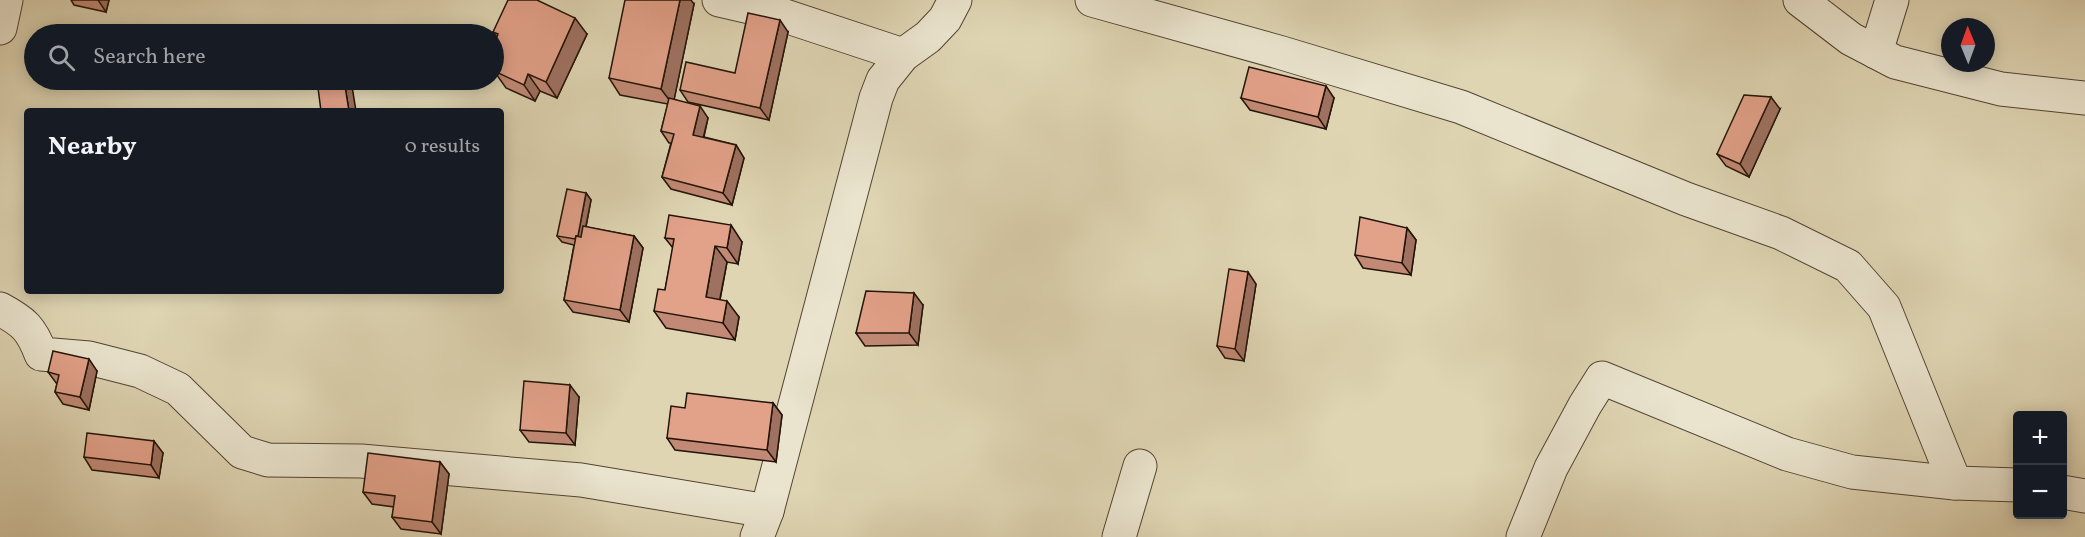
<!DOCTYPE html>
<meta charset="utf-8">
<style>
:root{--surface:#171b24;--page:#242831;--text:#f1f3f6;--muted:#9ea1a6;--line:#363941}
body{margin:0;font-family:Vollkorn,serif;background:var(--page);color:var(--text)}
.controls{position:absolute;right:18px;bottom:18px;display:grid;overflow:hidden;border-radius:6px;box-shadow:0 3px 15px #0003}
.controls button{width:54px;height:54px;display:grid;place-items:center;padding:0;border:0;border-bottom:2px solid var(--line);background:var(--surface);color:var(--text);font:30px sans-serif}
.compass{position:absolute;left:1941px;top:18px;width:54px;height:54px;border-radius:50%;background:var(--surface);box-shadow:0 3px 15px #0003;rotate:359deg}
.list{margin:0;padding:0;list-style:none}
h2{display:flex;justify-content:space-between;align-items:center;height:78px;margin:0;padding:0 24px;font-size:26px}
h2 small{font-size:20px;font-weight:400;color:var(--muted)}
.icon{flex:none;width:33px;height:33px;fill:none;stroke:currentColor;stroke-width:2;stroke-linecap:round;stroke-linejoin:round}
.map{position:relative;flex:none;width:2085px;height:537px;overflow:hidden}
.search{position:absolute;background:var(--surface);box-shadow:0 3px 15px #0003;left:24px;top:24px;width:480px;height:66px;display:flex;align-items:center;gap:15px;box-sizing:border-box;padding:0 21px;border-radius:33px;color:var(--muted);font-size:22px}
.panel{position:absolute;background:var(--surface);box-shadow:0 3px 15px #0003;left:24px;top:108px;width:480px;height:186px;border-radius:6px}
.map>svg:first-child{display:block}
</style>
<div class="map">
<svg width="2085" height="537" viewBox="0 0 2085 537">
<rect width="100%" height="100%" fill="#dfd5b3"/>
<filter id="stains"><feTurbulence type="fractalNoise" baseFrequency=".00333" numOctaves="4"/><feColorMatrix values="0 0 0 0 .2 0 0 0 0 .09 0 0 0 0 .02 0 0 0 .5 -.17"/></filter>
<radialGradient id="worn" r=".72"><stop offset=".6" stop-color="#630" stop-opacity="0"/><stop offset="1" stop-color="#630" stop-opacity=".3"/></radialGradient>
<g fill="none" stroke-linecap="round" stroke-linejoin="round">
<defs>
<g id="minor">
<polyline points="719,0 776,13 903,55"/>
<polyline points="1092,0 1282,53 1461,107 1686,199 1781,233 1848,266 1884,307 1955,483"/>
<polyline points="1800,0 1851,39 1895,62 2001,89 2085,98"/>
<polyline points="0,28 6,0"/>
<polyline points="1876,52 1892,0"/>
<path d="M0,309C24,322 31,328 41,354L89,358L140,371L178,389L242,452L268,460L361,461L581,480L767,511"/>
<polyline points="2062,492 2085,496"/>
<polyline points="757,537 767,511 876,98 883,80 903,55 928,37 945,19 955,0"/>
<polyline points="1119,537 1140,466"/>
<polyline points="1523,537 1551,468 1585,405 1602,378 1787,454 1852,472 1955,483 2018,485"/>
</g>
</defs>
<use href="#minor" stroke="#524433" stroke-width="35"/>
<use href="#minor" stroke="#eae4ce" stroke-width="33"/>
</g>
<g fill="#c28a76" stroke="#231408" stroke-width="1.5">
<polygon points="71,0 109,0 106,12 74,5"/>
<polygon points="694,4 674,99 708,118 704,137 736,145 744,158 732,205 671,189 662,177 671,143 669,143 661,131 668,104 620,95 609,78"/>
<polygon points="493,32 587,34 557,98 540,91 535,101 506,88 494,71 498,63 494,56 494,45 497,37"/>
<polygon points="788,32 769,120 688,102 680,90 735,73"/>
<polygon points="1241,98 1334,98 1326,129 1250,110"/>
<polygon points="1780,109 1749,177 1726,166 1717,154"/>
<polygon points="586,193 591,200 586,227 634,236 643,248 629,322 573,312 564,300 574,245 562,242 557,236"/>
<polygon points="1407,228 1416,240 1411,275 1363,268 1355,255"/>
<polygon points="665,238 742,242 738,264 727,262 720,300 739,317 735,340 666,328 654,311 665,290 673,248"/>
<polygon points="1256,284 1244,361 1225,358 1217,346"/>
<polygon points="923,305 918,345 865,346 856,333"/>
<polygon points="97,371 89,410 63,404 55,392 57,384 48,372"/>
<polygon points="579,397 575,445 529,442 520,430"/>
<polygon points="773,403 782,415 776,462 675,450 667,438 685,408"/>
<polygon points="163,453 159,478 92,470 84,457"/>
<polygon points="440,462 449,474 441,534 401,529 392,517 394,507 372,504 363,492"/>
</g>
<g fill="#9e7160" stroke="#231408" stroke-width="1.5">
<polygon points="98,0 109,0 106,12"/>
<polygon points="680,0 691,0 694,4 673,105 661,89"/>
<polygon points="575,18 587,34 557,98 546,82"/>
<polygon points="780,20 788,32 769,120 760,108"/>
<polygon points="528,74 540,91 535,101 524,85"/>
<polygon points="344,80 351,80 356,111 349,111"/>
<polygon points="1326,86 1334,98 1326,129 1318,117"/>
<polygon points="1771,97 1780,109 1749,177 1740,164"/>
<polygon points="700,106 708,118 701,147 693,135"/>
<polygon points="736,145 744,158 732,205 723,193"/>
<polygon points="586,193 591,200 582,246 577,240"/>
<polygon points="731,225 742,242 738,264 727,248"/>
<polygon points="1407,228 1416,240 1411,275 1402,263"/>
<polygon points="634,236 643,248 629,322 620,310"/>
<polygon points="715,246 727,262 717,314 706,297"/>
<polygon points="1248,272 1256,284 1244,361 1235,349"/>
<polygon points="914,293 923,305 918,345 909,333"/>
<polygon points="727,301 739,317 735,340 723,323"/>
<polygon points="89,359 97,371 89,410 80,397"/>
<polygon points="570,385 579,397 575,445 566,433"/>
<polygon points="773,403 782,415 776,462 767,450"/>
<polygon points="154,441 163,453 159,478 151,465"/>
<polygon points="440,462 449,474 441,534 432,522"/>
</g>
<g fill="#e2a189" stroke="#231408" stroke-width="1.5">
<polygon points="508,0 537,0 575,18 546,82 528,74 524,85 494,71 501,57 494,53 494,45 498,34 493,32"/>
<polygon points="625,0 680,0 661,89 609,78"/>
<polygon points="748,13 780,20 760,108 680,90 686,62 735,73"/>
<polygon points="1249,67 1326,86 1318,117 1241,98"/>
<polygon points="317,80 344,80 349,111 321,111"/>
<polygon points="1744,95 1771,97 1740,164 1717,154"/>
<polygon points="669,98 700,106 693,135 736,145 723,193 662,177 674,134 661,131"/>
<polygon points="567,189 586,193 578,236 576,236 575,239 557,236"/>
<polygon points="669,215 731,225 727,248 715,246 706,297 727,301 723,323 654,311 658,289 665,290 674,239 665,238"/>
<polygon points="1360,217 1407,228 1402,263 1355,255"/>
<polygon points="583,226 634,236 620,310 564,300 576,236 581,237"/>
<polygon points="1229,269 1248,272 1235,349 1217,346"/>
<polygon points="866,291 914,293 909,333 856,333"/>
<polygon points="53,351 89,359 80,397 55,392 59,375 48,372"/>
<polygon points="524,381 570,385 566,433 520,430"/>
<polygon points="687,393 773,403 767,450 667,438 671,406 685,408"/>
<polygon points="87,433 154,441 151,465 84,457"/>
<polygon points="368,453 440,462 432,522 392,517 395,496 363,492"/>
</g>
<rect width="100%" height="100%" filter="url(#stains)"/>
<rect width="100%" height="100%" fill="url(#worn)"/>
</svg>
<div class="controls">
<button>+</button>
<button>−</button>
</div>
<svg class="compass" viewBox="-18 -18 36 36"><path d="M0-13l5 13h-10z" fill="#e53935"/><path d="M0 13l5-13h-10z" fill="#9ea1a6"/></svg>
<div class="search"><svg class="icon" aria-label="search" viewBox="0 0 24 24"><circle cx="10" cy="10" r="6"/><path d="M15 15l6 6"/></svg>Search here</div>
<section class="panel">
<h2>Nearby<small>0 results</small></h2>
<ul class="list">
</ul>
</section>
</div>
